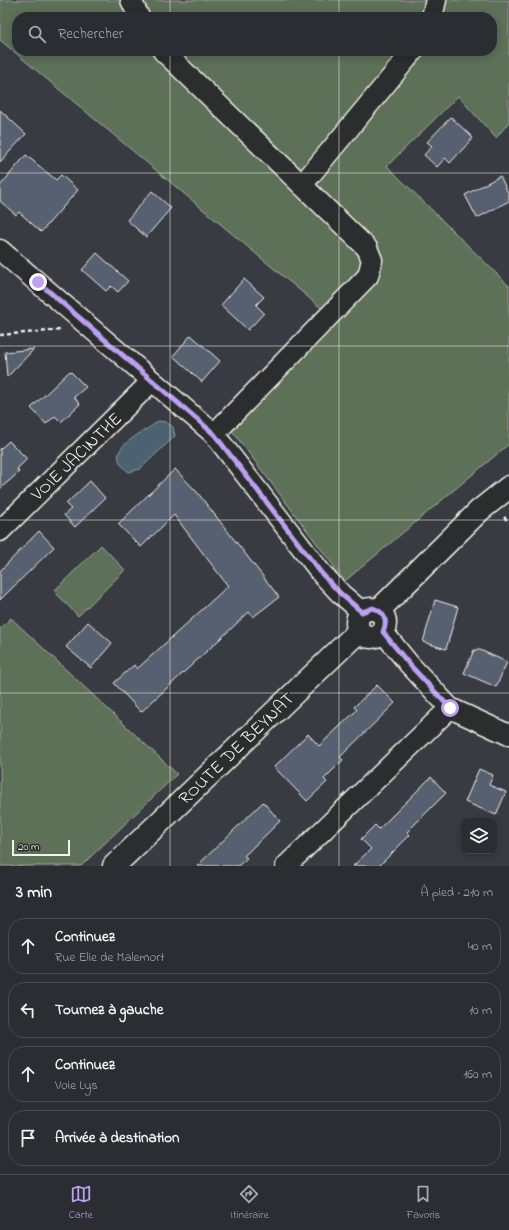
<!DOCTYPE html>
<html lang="fr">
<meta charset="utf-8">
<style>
:root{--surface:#2a2d32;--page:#32353a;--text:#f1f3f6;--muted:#a5a8ac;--line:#46494d;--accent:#bca0f2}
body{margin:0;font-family:"Indie Flower",sans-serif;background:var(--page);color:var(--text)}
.controls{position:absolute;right:12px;bottom:12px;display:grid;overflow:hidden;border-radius:8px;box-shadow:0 2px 10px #0003}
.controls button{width:36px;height:36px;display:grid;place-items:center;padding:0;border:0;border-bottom:1px solid var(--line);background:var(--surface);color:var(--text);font:20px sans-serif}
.scale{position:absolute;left:12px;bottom:10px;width:58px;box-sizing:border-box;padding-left:4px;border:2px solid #f4f1e8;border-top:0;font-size:11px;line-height:14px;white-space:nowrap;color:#f4f1e8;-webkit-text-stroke:3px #2a2d2e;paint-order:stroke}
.stop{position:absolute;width:12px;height:12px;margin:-9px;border:3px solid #bca0f2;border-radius:50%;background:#fff}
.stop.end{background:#bca0f2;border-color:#fff;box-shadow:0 1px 4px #0008}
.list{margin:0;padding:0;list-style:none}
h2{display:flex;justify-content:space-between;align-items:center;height:52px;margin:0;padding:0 16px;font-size:17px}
h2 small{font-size:13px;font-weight:400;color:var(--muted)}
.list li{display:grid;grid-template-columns:26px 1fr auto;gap:12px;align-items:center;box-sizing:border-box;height:56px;margin:0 8px 8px;padding:0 8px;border:1px solid var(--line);border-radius:16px}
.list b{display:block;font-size:15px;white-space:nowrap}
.list p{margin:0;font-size:13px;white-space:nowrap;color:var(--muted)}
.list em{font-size:13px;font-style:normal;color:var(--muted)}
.icon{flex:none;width:22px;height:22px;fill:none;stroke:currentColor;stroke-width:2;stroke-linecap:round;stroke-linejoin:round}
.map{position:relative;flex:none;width:509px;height:866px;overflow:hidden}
.search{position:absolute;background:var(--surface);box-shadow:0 2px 10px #0003;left:12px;right:12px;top:12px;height:44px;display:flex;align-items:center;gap:10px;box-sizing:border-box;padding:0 14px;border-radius:16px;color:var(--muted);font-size:15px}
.sheet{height:308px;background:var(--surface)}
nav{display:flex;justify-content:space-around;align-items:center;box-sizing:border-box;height:56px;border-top:1px solid var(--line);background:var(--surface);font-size:11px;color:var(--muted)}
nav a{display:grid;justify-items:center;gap:2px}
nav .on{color:var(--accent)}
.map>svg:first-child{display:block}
</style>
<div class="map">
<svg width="509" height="866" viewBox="0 0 509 866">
<rect width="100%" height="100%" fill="#383c42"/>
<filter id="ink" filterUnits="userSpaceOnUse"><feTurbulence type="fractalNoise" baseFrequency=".025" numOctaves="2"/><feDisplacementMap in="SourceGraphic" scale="8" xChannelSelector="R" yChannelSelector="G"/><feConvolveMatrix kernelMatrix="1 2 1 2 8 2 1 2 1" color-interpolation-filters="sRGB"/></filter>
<g filter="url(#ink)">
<g fill="#5d6f58" stroke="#a8b0a0" fill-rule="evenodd">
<path d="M0,0H509V122L496,138L458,96L387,166L509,286V444L345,581L221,416L321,308L0,40ZM17,17H492V51H17Z"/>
<polygon points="101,545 125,570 78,616 54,591"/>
<polygon points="11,618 177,774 81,866 0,866 0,629"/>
</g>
<path fill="#4b646f" stroke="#8f9c9f" d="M158,421L166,422L173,427L175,436L140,469L129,472C98,449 144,434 158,421Z"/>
<g fill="#576071" stroke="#f4f1e8">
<polygon points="0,110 26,134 0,162"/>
<polygon points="451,117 473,138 450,163 445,158 437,167 424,155 432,146 427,142"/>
<polygon points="26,155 56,180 61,175 78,190 41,232 19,212 16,215 0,201 0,186"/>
<polygon points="500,176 509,195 509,201 477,218 465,195"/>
<polygon points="152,191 171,208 146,237 127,220"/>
<polygon points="97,253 128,281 118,292 111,286 106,291 82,270"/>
<polygon points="244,279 264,297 256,305 264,313 248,330 221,305"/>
<polygon points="191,335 220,361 202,382 173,356"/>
<polygon points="34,349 7,377 5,352"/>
<polygon points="70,371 86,387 74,397 80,404 61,422 55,416 46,424 31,408"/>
<polygon points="9,441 27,459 17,469 19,472 0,489 0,449"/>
<polygon points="175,469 197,492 279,597 253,617 249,612 141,712 114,683 134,665 137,669 228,586 174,515 141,547 118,524"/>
<polygon points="90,481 105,498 75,527 64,515 71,509 66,504"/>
<polygon points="39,531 54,547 0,600 0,571"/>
<polygon points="435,600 458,607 446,649 423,642"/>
<polygon points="88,622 112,643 91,668 66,647"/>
<polygon points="474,650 480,650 507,662 496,687 464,673"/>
<polygon points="377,685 395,703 340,757 343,760 324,779 327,782 307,801 274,767 308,734 319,746 357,710 354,707"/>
<polygon points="479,769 493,775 489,785 506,792 496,815 465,802"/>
<polygon points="431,777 446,793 407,832 410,835 379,866 353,866 371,849 361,839 375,825 379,829"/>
<polygon points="263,802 280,821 244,856 247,858 238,866 197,866"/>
</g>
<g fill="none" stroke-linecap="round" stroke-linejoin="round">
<defs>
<g id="minor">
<polyline points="131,0 139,17"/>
<polyline points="432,17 436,0"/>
<polyline points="163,51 367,248 372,260 368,276 214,434"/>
<polyline points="302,185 413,51"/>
<polyline points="0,250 214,434 322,574 341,594 362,612"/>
<polyline points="0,531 152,381"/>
<polyline points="383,632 409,664 450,708 509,735"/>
<polyline points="286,866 450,708"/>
</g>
<g id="major">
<circle cx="371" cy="623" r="14"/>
<polyline points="379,610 479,511 509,487"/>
<polyline points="114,866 359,631"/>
</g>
</defs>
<use href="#minor" stroke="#f4f1e8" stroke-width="23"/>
<use href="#major" stroke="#f4f1e8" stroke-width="25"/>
<g stroke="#f4f1e8" stroke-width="2.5" stroke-dasharray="4 3" stroke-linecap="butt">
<polyline points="0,335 61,330"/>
<polyline points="504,517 509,522"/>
</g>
<use href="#minor" stroke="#2a2d2e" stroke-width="20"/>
<use href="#major" stroke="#2a2d2e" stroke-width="22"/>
</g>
</g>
<g fill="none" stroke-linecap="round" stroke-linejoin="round" filter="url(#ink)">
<path stroke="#bca0f2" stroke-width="5" d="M38,282L214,434L322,574L341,594L362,612L373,608C385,612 388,621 383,632L409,664L450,708"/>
</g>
<path fill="none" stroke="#f4f1e8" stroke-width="1" stroke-opacity="0.55" d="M170,0V17M339,0V17M170,51V866M339,51V866M0,173H509M0,346H509M0,520H509M0,693H509"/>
<g text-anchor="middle" stroke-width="3" stroke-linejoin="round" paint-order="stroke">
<g font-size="18" fill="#f4f1e8" stroke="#2a2d2e">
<text transform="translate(76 456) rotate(-44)" y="6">VOIE JACINTHE</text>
<text transform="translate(236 748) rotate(-44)" y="6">ROUTE DE BEYNAT</text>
</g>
</g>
</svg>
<div class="controls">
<button><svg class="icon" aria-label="layers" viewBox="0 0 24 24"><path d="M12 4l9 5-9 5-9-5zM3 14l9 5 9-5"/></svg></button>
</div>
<div class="scale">20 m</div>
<div class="stop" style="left:450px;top:708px"></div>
<div class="stop end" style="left:38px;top:282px"></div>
<div class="search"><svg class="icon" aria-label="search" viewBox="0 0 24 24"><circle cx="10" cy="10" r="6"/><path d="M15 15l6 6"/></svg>Rechercher</div>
</div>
<section class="sheet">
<h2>3 min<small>À pied · 210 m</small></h2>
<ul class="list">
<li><svg class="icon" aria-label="ahead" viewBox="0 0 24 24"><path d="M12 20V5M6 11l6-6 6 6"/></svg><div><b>Continuez</b><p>Rue Elie de Malemort</p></div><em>40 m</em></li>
<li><svg class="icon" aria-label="left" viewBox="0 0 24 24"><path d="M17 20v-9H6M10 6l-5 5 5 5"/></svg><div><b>Tournez à gauche</b></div><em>10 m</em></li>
<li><svg class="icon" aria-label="ahead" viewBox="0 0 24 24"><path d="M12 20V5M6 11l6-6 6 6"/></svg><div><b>Continuez</b><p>Voie Lys</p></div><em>160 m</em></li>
<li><svg class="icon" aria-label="arrive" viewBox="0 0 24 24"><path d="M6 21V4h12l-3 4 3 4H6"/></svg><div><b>Arrivée à destination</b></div></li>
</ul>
</section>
<nav>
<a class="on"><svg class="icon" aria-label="map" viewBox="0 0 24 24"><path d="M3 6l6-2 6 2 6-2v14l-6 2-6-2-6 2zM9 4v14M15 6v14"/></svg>Carte</a>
<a><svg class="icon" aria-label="directions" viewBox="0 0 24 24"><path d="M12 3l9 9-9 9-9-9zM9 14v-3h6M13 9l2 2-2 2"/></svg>Itinéraire</a>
<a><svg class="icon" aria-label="saved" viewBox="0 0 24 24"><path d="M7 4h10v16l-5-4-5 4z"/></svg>Favoris</a>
</nav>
